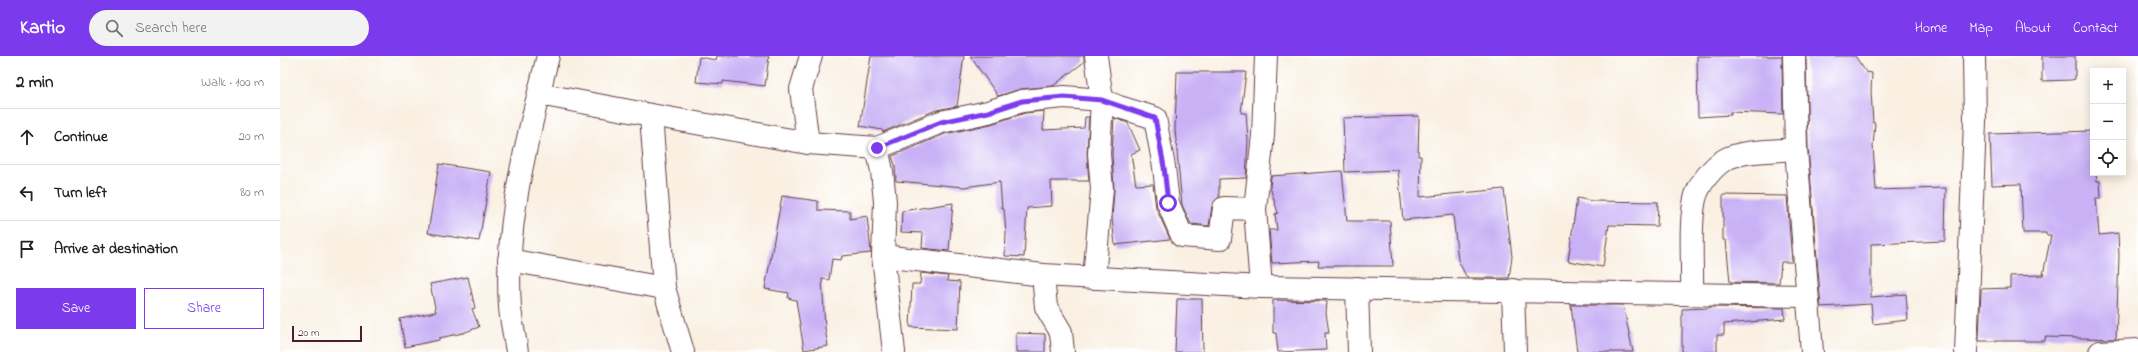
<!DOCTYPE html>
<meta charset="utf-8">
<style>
:root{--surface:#fff;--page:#f2f2f2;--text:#222;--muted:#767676;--line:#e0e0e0;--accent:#7c3aed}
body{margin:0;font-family:"Indie Flower",sans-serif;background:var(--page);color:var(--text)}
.controls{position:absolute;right:12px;top:12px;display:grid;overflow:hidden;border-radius:0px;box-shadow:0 2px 10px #0003}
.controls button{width:36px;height:36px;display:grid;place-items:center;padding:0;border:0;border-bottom:1px solid var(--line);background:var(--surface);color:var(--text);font:20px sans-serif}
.scale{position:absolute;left:12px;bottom:10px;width:70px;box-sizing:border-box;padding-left:4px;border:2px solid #4a1f2b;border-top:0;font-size:11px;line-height:14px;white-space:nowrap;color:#4a1f2b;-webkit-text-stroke:3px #fff;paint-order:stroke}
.stop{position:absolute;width:12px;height:12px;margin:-9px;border:3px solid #7c3aed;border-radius:50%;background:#fff}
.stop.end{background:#7c3aed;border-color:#fff;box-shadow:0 1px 4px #0008}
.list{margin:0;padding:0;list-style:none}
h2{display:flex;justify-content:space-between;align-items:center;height:52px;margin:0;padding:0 16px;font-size:17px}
h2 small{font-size:13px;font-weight:400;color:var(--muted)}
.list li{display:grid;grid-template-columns:26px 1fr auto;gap:12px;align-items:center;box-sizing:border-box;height:56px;padding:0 16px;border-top:1px solid var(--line)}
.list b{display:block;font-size:15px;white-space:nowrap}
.list em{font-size:13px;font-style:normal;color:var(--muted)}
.actions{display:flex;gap:8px;padding:12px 16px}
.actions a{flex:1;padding:9px 0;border:1px solid var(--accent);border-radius:0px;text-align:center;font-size:14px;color:var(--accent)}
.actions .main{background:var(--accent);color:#fff}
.icon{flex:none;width:22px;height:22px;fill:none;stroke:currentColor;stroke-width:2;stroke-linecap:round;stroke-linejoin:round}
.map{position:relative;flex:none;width:1858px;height:296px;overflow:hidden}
header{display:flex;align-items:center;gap:24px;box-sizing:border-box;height:56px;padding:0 20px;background:var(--accent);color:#fff}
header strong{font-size:19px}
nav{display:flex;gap:22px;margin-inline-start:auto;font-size:14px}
.search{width:280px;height:36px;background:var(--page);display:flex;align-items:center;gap:10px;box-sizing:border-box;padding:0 14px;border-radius:22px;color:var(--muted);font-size:15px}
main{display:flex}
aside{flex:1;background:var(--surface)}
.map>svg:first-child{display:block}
</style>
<header>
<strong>Kartio</strong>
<div class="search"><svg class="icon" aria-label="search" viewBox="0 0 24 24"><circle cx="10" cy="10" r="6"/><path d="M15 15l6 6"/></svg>Search here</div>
<nav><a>Home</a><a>Map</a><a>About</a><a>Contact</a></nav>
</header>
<main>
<aside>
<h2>2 min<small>Walk · 100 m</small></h2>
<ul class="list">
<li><svg class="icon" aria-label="ahead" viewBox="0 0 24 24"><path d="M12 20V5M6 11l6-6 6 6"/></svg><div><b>Continue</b></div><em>20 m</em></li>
<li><svg class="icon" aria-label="left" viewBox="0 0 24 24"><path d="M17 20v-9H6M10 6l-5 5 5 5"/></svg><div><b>Turn left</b></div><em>80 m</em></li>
<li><svg class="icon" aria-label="arrive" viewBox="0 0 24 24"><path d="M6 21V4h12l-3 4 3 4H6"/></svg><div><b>Arrive at destination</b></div></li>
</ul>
<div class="actions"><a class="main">Save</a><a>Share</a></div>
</aside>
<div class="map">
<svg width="1858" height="296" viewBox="0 0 1858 296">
<rect width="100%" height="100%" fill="#fff"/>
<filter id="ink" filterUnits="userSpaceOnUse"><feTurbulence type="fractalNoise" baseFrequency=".025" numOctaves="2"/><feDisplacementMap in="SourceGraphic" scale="8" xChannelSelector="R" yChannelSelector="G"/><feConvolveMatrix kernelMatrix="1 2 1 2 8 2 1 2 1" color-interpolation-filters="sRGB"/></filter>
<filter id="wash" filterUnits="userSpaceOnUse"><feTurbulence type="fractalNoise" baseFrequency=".012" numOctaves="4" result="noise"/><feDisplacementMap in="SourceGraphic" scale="16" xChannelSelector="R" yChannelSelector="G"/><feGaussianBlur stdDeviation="0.9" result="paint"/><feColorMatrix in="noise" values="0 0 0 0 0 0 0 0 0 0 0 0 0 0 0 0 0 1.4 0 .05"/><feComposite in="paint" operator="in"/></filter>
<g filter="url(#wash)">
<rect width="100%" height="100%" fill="#f9f0e2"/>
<g id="blocks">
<g fill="#c8b1f5">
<polygon points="437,0 489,0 485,30 443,25 443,28 416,26 419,1 436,4"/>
<polygon points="591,0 684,0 677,50 656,54 603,76 602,74 580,70"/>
<polygon points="690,0 804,0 804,6 773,30 741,33 718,40"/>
<polygon points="1417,0 1502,0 1503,58 1450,56 1451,59 1418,61"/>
<polygon points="1526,0 1575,0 1586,16 1592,17 1591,35 1593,67 1595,67 1593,90 1596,134 1666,132 1665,185 1591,188 1591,241 1626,238 1628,264 1593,268 1591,248 1541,251 1528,92"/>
<polygon points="1762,0 1795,0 1795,23 1791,24 1762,25"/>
<polygon points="897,16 966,16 961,57 966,57 968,84 966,122 939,123 939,141 932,150 929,170 911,168 902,149 895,74"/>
<polygon points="764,55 763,74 804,72 805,61 809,61 807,97 809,125 771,125 772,150 747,152 744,201 725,200 726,177 724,153 722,153 720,126 684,131 616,125 615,109 612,100 665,78 711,68 745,57"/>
<polygon points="1139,60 1138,100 1141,100 1140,141 1224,133 1232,201 1229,222 1187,222 1178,204 1173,159 1123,164 1118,114 1065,116 1063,62"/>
<polygon points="834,62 848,67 860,94 851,98 856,129 873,128 876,152 890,183 835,189 832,162 834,134 832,98"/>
<polygon points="1813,75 1813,117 1816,117 1817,125 1820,125 1821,142 1816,142 1819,179 1838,177 1839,200 1836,283 1765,281 1765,285 1699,285 1701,233 1730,232 1730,220 1763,219 1771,179 1766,179 1766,177 1743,177 1741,128 1712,129 1710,78"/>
<polygon points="159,108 211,116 199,185 148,177"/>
<polygon points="1062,115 1067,165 1110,165 1113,210 1038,210 1039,205 992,207 989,174 997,174 995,158 998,157 990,131 991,120"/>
<polygon points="1443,139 1507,140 1512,206 1501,206 1499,227 1450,226 1446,184 1443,184"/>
<polygon points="502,140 538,145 538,154 570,155 570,163 587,160 591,197 562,200 561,204 552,203 549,224 542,223 545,272 548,290 524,294 516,244 508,242 509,237 485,233"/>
<polygon points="1297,142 1312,145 1378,146 1377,170 1329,169 1323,211 1288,205"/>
<polygon points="673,147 669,195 642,192 643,177 621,176 622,155"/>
<polygon points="641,217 668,220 667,225 680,226 678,273 630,271 632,228 640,228"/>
<polygon points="188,221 195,252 192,253 199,271 183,277 159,282 159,284 125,291 120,263 156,256 150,228"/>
<polygon points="897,243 922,243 923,296 895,296"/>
<polygon points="993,244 1047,245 1046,257 1049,277 1045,277 1046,294 998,296 996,277 993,277"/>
<polygon points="1291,249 1343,249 1353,296 1297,296"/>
<polygon points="1429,251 1504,252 1505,263 1444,268 1444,279 1437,279 1437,296 1402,296 1402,253 1429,252"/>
<polygon points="736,277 765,278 765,296 736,296"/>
</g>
</g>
</g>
<g filter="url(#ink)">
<use href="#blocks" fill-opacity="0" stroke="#643e46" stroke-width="1"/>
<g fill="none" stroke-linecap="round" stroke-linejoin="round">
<defs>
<g id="street">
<polyline points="531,0 521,33 528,87 597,92 602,115 605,146 603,200 614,296"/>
<polyline points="1514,0 1516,93 1532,296"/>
<polyline points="259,38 371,59 384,232 403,296"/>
<polyline points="371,59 528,87"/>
<polyline points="597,92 661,66 708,56 742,45 784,41 822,44 839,51 875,62 884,111 888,147 902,180 940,183 944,152 975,153"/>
<polyline points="603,200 763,219 766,251 781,276 783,296"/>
<polyline points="229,204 384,232"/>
<polyline points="763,219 981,231 1526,240"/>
<polyline points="814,222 822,133 819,98 822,44 816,0"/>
<polyline points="981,231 975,153 983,79 986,0"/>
<polyline points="1077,232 1079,296"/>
<polyline points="1233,234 1235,296"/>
<path d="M1412,238C1413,210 1409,169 1415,143C1418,129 1433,110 1446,103C1465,94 1496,95 1516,93"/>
<path d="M237,296C235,281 231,266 230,251C224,167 248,80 268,0"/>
<polyline points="1686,296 1695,66 1694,0"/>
<polyline points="1820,296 1858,294"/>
</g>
</defs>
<use href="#street" stroke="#643e46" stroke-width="24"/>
<use href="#street" stroke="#fff" stroke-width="22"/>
</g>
</g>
<g fill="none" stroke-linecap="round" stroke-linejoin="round" filter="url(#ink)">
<polyline stroke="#7c3aed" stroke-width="5" points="597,92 661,66 708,56 742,45 784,41 822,44 875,62 884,111 888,147"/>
</g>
</svg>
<div class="controls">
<button>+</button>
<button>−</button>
<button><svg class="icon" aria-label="locate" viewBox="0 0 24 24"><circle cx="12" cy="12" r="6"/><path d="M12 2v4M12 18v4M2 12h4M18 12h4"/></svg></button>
</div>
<div class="scale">20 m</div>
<div class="stop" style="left:888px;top:147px"></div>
<div class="stop end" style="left:597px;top:92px"></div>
</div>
</main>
